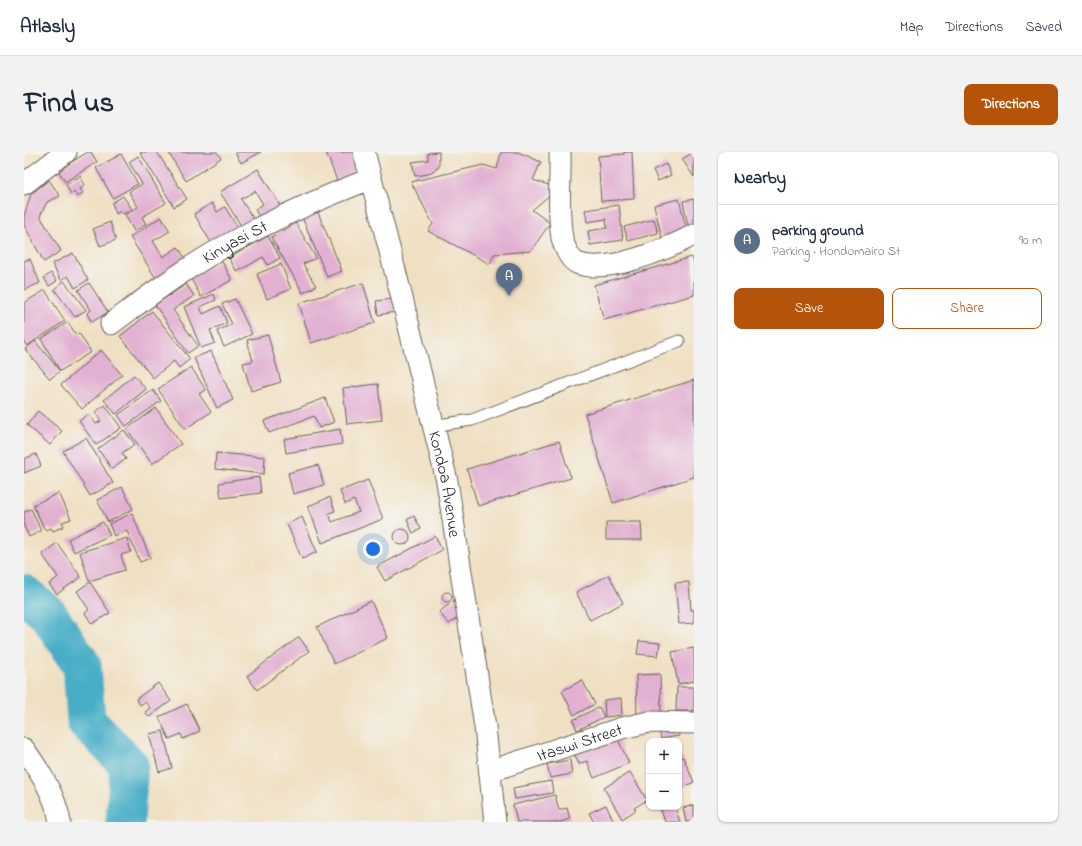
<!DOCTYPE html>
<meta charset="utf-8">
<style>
:root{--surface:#fff;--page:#f2f2f3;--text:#1f2937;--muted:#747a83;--line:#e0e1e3;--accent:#b45309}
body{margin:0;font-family:"Indie Flower",sans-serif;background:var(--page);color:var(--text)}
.controls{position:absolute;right:12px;bottom:12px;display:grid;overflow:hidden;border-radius:8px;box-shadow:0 1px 3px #0004}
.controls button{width:36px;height:36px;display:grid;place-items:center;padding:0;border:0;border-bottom:1px solid var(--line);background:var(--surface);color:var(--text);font:20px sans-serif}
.you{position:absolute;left:349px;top:397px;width:14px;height:14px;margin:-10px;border:3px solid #fff;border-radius:50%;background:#1a73e8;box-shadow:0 0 0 6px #1a73e833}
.badge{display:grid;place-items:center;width:26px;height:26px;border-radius:50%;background:var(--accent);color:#fff;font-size:13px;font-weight:700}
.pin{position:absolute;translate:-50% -33px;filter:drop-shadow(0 1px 2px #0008)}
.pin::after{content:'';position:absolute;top:21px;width:14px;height:12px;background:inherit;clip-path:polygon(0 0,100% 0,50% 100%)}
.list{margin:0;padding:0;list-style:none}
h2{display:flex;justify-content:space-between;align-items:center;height:52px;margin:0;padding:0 16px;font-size:17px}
h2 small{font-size:13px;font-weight:400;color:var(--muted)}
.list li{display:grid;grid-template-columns:26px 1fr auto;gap:12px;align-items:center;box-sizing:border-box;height:72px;padding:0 16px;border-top:1px solid var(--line)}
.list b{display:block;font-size:15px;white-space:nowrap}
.list p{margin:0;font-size:13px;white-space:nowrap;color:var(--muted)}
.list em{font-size:13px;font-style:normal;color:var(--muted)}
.actions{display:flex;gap:8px;padding:12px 16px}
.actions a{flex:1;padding:9px 0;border:1px solid var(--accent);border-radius:8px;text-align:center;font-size:14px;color:var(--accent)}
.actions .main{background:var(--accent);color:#fff}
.map{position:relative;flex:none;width:670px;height:670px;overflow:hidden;border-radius:8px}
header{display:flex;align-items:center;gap:24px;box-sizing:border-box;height:56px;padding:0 20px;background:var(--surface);border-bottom:1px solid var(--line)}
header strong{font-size:19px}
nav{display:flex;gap:22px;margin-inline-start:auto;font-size:14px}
.intro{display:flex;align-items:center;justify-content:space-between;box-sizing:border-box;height:96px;padding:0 24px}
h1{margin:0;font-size:28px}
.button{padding:10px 18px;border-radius:8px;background:var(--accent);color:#fff;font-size:14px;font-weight:700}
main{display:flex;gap:24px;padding:0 24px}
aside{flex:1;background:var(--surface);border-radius:8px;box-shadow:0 1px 3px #0004}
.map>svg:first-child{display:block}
</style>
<header>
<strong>Atlasly</strong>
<nav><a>Map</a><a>Directions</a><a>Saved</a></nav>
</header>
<div class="intro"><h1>Find us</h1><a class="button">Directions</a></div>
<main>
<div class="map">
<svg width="670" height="670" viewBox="0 0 670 670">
<rect width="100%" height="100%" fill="#f6f6f2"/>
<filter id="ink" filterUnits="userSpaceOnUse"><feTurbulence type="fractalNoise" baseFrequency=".025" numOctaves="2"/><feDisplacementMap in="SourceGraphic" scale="8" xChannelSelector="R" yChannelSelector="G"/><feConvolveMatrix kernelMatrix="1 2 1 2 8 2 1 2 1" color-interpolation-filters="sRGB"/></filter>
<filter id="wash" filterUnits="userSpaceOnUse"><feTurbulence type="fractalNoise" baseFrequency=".012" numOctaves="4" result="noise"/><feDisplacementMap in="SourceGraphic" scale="16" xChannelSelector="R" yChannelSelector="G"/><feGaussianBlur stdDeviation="0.9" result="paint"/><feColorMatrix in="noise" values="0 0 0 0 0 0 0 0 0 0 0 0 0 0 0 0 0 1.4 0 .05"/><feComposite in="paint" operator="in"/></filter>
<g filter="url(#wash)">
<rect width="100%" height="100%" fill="#f0e0c3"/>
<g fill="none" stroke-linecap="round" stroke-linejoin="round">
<polyline stroke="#46aec6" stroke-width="39" points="0,442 24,462 58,513 62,569 105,613 101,670"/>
</g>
<g id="blocks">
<g fill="#e2b0d2">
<polygon points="64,0 67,0 73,10 41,30 34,18"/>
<polygon points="116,0 133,0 163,47 150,55"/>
<polygon points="144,0 193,0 197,6 162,29"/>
<polygon points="211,0 237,0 217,11"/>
<polygon points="302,0 328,0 338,26 315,34"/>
<polygon points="415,0 415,15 404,22 391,24 388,10 404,8 404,1"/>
<polygon points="477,0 494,0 517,10 509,28 534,36 508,58 526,71 507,99 470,102 466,112 404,79 409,72 387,30 459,13 473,17"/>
<polygon points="600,0 608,0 610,47 577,49 574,4 600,2"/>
<polygon points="670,0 670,25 658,7"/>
<polygon points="97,2 114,32 89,46 72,16"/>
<polygon points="114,4 142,51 118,65 122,72 110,79 101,63 114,55 105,40 118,32 105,10"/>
<polygon points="642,12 647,23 634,29 629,18"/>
<polygon points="234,17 258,57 238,69 231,58 239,52 231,39 217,47 233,73 221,80 196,40"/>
<polygon points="56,24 61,33 56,37 59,41 53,45 50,40 47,42 42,33"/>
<polygon points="25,28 36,44 23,50 16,64 37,99 20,110 0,73 0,64 7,42"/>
<polygon points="99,44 108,57 99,62 97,59 92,62 88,51"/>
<polygon points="655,47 663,79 638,86 630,53"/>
<polygon points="670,47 670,73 664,74 659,49"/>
<polygon points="188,51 193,60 201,55 214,76 191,97 170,62"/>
<polygon points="595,53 599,88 566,93 564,79 583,76 582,67 563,70 561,58"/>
<polygon points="293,58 318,119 303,125 278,65"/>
<polygon points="137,65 146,79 129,89 139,105 154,95 163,109 133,128 106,85"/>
<polygon points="630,67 634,81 604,89 600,75"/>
<polygon points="86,70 92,88 76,94 69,77"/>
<polygon points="272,71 292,106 279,112 292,134 279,141 247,85"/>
<polygon points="244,84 256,106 244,113 239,105 213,120 205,106"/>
<polygon points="49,101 64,128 51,136 44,124 37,128 28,112"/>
<polygon points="668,105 670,112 670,143 580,168 570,133"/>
<polygon points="6,107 16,131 0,138 0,109"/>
<polygon points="197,108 208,128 177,145 166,125"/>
<polygon points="257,112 267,137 243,147 233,122"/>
<polygon points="27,121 33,129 25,134 20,126"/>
<polygon points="40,129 62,158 51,165 30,137"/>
<polygon points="65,131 84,160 68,170 63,162 67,158 54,138"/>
<polygon points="339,131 351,171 287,191 275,151"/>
<polygon points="162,132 170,144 149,158 174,194 164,201 131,153"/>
<polygon points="21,138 41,169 3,194 0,190 0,151"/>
<polygon points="190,142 192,148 176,155 179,162 196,154 203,171 186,178 191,191 177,196 160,155"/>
<polygon points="211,147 228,182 200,195 193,179 208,172 198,152"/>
<polygon points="369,147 371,160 354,163 352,149"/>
<polygon points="128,159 166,207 155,216 150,209 129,226 96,184"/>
<polygon points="44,170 52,183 55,181 67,200 36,219 17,187"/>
<polygon points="244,183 257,230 227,239 219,211 229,209 223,188"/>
<polygon points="11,189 36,219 26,227 1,197"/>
<polygon points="77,198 98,223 58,257 37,233"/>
<polygon points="187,199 209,248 193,256 170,206"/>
<polygon points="167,215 182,238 175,242 187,260 161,277 134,237"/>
<polygon points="110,223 122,237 92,262 80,248"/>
<polygon points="670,228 670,325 589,351 561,262"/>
<polygon points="354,232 358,268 323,272 319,236"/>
<polygon points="129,238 137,249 102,274 94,263"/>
<polygon points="301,246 310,270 295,276 290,264 245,281 240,269"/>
<polygon points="81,253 97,276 72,293 55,269 65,262 72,272 77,269 71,260"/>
<polygon points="132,256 157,292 128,312 103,277"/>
<polygon points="14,259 38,279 26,293 3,273"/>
<polygon points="316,277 318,292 262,301 260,287"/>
<polygon points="100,278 111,292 98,301 102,307 88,317 74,297"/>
<polygon points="62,286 89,331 66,344 39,299"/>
<polygon points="535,289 547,326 454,354 443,317"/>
<polygon points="192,301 241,305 240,322 191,317"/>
<polygon points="12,302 17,314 0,321 0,307"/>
<polygon points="294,313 300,333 269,342 264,321"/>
<polygon points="235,325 237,341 197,346 195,331"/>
<polygon points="344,328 359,367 298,391 284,354 306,345 311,359 305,361 308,370 335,360 330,348 321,352 316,339"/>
<polygon points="98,335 109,357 84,370 73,348"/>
<polygon points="35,341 47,367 38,370 40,374 29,379 27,376 21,378 9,353"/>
<polygon points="7,357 17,379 5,385 0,374 0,360"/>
<polygon points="108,361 126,406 116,410 103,379 90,384 85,372"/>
<polygon points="390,364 397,377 389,381 383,368"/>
<polygon points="278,365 293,400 278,407 263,372"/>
<polygon points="79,370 86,383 50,400 44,387"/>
<polygon points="582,370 617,370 618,388 582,388"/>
<circle cx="378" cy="385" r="8"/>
<polygon points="411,384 418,398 361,429 353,415"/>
<polygon points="103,386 107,400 97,403 101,418 65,429 56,400"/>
<polygon points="33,391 57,425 33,442 25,432 34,425 18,402"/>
<polygon points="585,423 599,451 566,468 552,440"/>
<polygon points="66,430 86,461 68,472 61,461 65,458 53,439"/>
<polygon points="665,430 667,458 670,458 670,471 655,472 651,431"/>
<circle cx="423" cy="445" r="5"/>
<polygon points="435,445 439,462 425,472 415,460"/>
<polygon points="347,449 364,486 310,512 293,475"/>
<polygon points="275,485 285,499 233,538 223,524"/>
<polygon points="615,489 636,491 634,504 613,502"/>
<polygon points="670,496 670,529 654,532 648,500"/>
<polygon points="636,522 637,563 613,564 612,523"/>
<polygon points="558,528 571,552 550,563 538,539"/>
<polygon points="134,531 147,549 125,565 121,560 126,556 121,550 116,553 112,547"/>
<polygon points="653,535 670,535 670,559 652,559"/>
<polygon points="597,546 598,563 581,565 580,548"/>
<polygon points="163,552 176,579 159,587 157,582 145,587 135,565"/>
<polygon points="575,555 580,565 553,578 549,568"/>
<polygon points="653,575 655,584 637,587 635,578"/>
<polygon points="139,579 148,616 135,620 125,582"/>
<polygon points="592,583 605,611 570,626 563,609 555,612 550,601"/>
<polygon points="659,605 670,630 655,637 655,606"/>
<polygon points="546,608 548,622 526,626 523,612"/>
<polygon points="606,620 623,648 610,656 612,658 598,667 580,636"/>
<polygon points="527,629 529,641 491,647 489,636"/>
<polygon points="531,643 535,658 543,656 546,667 536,670 493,670 489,653"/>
<polygon points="582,653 590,670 570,670 565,661"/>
<polygon points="670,653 670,670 662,670 659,656"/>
<polygon points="636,655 651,655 656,670 641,670"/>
</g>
</g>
</g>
<g filter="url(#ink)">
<use href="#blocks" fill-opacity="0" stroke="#666156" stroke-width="1"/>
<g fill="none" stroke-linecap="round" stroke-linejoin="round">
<defs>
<polyline id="service" points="408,274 448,268 655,189"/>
<g id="minor">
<path id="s1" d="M340,0L376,138L423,329L461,575L471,670"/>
<path d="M536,0C537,28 533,58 538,86C540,94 545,107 553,111C582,123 643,97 670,83"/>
<polyline points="0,32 42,0"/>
<path id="s2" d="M87,172C110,155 133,137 156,122C215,82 281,52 346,27"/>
<path d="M0,597C15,618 32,644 36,670"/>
<path id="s3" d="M466,619L598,576L625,570L670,571"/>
</g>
</defs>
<use href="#service" stroke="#666156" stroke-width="13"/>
<use href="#minor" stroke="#666156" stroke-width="23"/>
<use href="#service" stroke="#fff" stroke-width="11"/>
<use href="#minor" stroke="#fff" stroke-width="21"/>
</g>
</g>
<g text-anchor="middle" stroke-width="3" stroke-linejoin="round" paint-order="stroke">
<g font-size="17" fill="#1c1c1c" stroke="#f6f6f2">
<text dy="6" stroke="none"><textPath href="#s2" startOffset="149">Kinyasi St</textPath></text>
<text dy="6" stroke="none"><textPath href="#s1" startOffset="342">Kondoa Avenue</textPath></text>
<text dy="6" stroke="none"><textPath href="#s3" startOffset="94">Itaswi Street</textPath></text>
</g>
</g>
</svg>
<div class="controls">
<button>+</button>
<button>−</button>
</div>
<div class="you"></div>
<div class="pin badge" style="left:485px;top:144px;background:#5c6f8a">A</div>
</div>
<aside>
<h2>Nearby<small></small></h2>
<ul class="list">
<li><span class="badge" style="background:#5c6f8a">A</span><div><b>parking ground</b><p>Parking · Hondomairo St</p></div><em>90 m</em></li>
</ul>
<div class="actions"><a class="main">Save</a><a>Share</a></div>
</aside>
</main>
